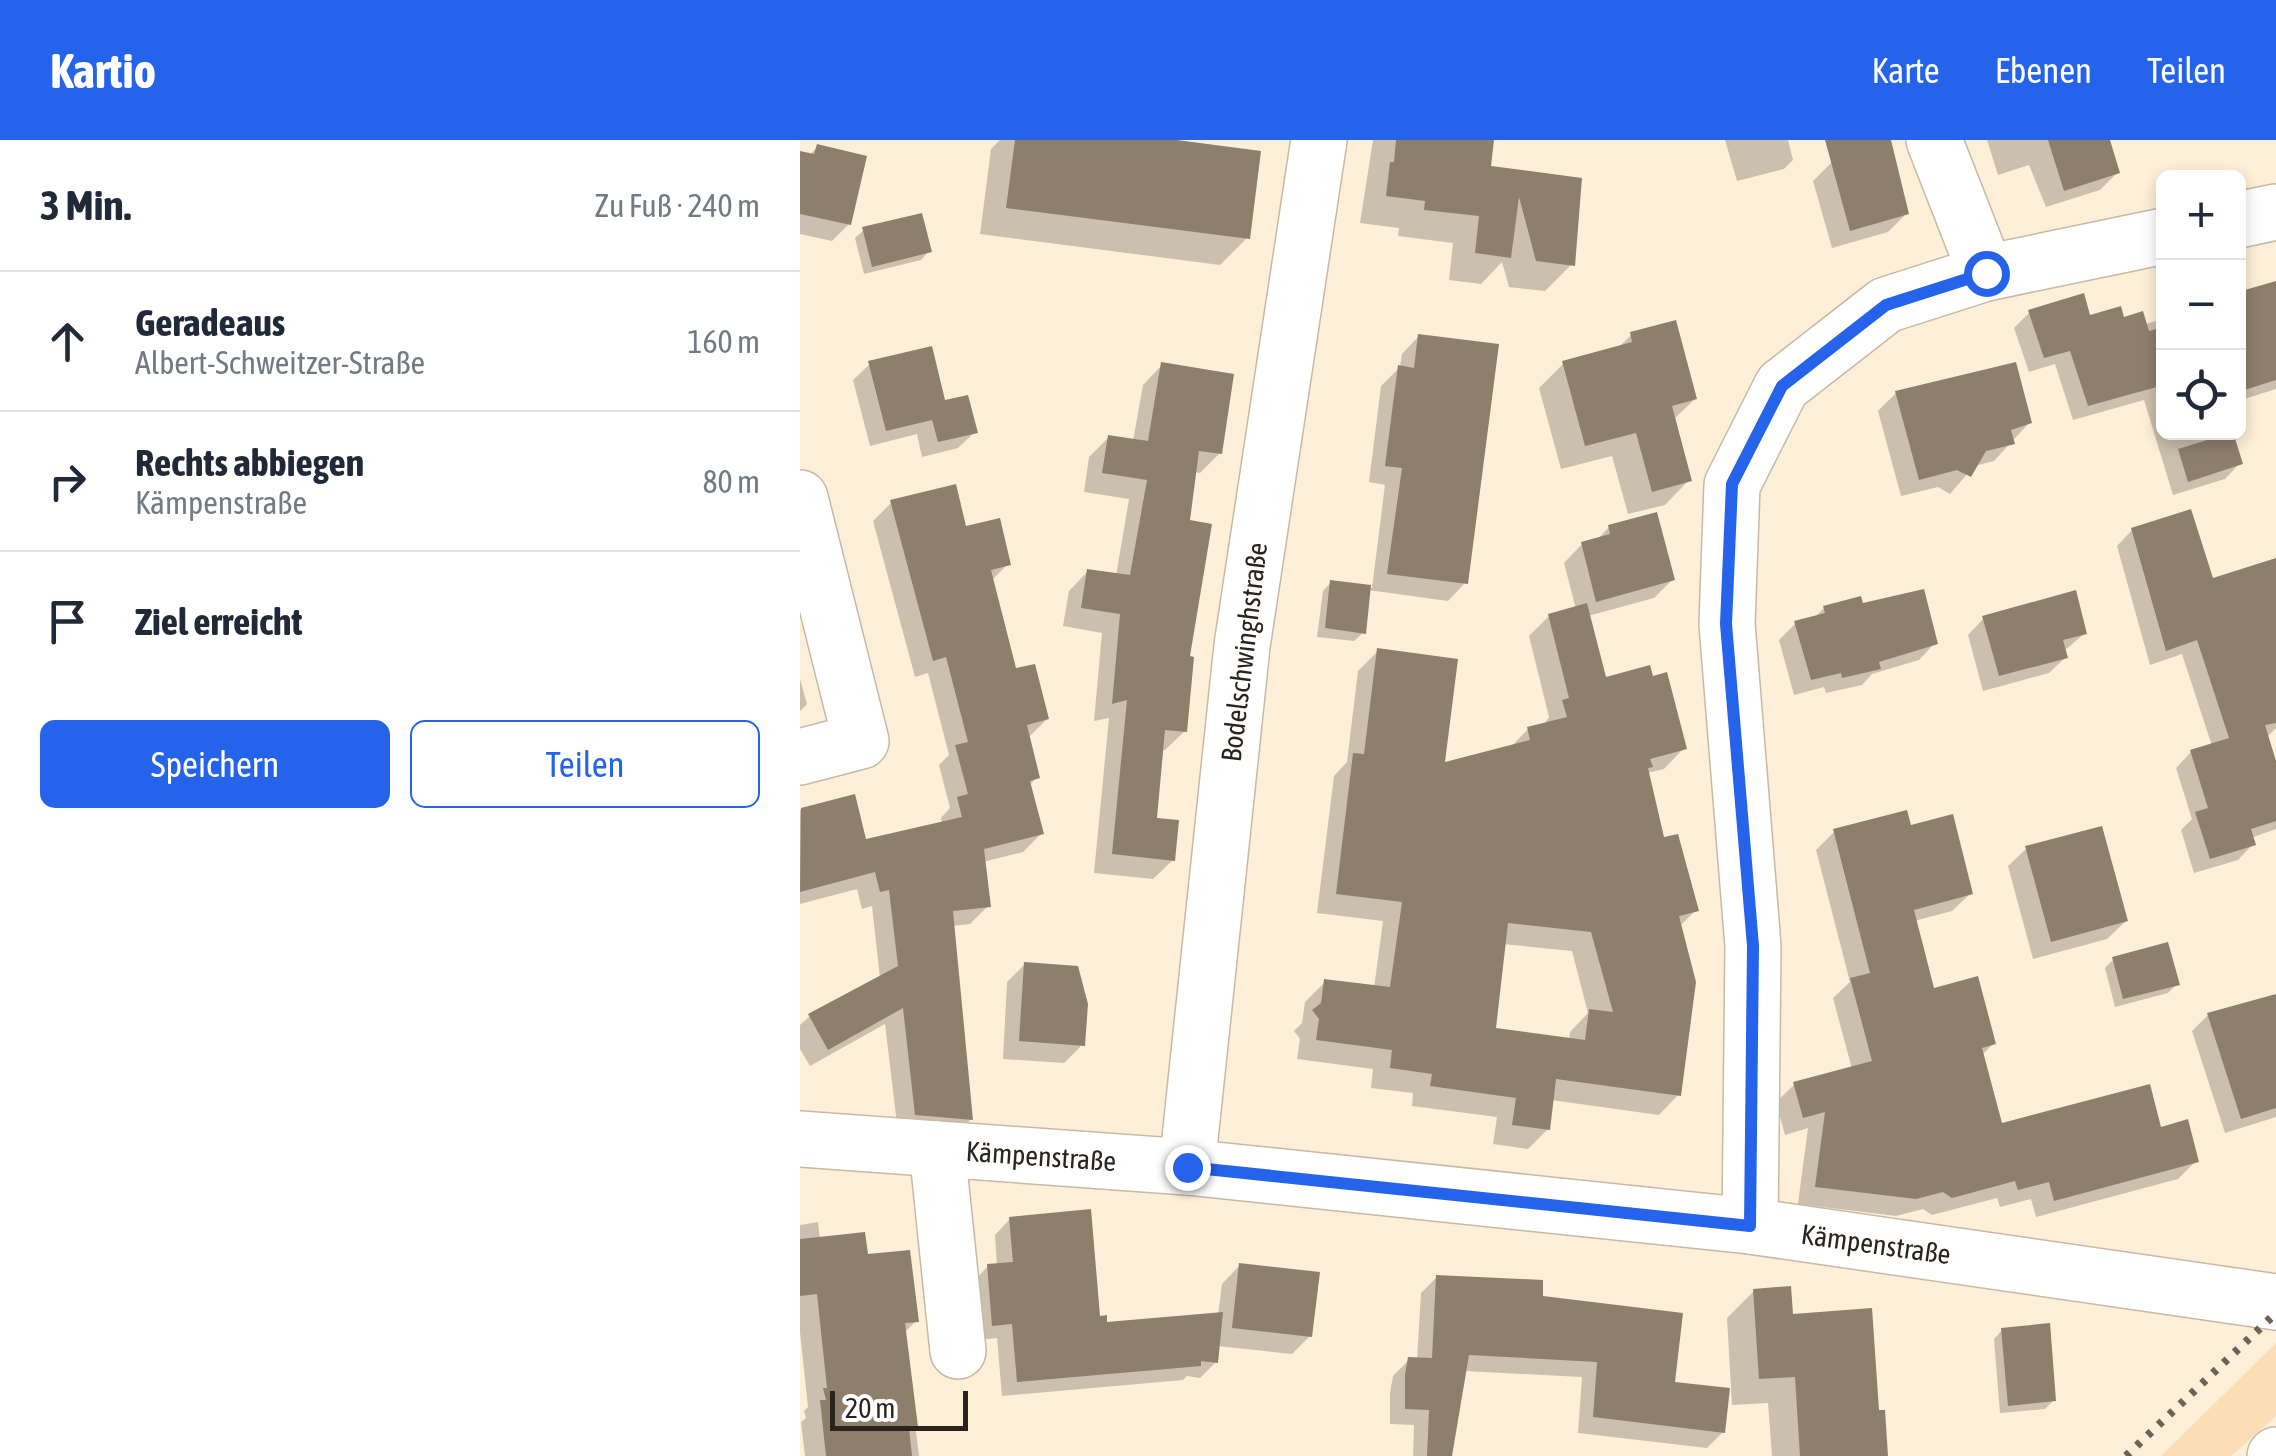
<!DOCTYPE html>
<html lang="de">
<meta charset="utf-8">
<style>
:root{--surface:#fff;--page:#f6f6f7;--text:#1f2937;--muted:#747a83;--line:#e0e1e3;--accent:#2563eb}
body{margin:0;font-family:"Asap Condensed",sans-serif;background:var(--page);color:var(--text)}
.controls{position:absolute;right:30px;top:30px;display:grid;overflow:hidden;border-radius:15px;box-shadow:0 5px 15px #0003}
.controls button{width:90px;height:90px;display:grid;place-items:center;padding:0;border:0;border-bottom:2px solid var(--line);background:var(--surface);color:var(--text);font:50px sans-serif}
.scale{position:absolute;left:30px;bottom:25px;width:138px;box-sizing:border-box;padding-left:10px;border:5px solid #2a241c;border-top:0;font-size:28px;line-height:35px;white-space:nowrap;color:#2a241c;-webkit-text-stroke:8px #fff;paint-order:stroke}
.stop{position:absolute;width:30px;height:30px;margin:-22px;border:8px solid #2563eb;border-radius:50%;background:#fff}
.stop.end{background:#2563eb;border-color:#fff;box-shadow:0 2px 10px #0008}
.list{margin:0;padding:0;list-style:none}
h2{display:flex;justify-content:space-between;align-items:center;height:130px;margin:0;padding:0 40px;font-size:42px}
h2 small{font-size:32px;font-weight:400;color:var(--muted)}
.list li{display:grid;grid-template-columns:65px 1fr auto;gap:30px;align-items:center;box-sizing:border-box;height:140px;padding:0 40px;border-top:2px solid var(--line)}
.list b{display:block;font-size:38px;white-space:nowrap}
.list p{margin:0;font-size:32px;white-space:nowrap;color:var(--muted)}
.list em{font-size:32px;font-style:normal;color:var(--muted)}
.actions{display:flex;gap:20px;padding:30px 40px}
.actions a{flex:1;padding:22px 0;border:2px solid var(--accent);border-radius:15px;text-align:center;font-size:35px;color:var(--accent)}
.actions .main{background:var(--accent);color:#fff}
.icon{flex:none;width:55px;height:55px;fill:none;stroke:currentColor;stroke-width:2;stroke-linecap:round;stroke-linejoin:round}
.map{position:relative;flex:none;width:1476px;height:1316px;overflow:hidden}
header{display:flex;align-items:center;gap:60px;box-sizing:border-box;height:140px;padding:0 50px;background:var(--accent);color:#fff}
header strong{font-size:48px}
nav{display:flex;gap:55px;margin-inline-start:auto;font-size:35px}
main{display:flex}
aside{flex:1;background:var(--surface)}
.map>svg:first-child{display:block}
</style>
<header>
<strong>Kartio</strong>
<nav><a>Karte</a><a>Ebenen</a><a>Teilen</a></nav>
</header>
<main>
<aside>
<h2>3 Min.<small>Zu Fuß · 240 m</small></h2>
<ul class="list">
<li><svg class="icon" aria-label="ahead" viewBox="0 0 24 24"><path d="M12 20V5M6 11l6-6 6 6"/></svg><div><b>Geradeaus</b><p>Albert-Schweitzer-Straße</p></div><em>160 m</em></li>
<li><svg class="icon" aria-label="right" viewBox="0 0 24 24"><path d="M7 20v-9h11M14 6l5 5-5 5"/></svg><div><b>Rechts abbiegen</b><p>Kämpenstraße</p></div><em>80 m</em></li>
<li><svg class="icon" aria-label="arrive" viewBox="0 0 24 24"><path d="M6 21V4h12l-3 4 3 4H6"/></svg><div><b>Ziel erreicht</b></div></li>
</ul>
<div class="actions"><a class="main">Speichern</a><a>Teilen</a></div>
</aside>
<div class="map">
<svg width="1476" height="1316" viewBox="0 0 1476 1316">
<rect width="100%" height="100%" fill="#feefd9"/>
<polygon fill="#fbdeb6" points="1476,1203 1476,1276 1431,1316 1361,1316"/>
<g fill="#0003" fill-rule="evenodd">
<polygon points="200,0 358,0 447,98 420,125 180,94 191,9"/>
<polygon points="573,0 692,0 688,28 779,40 772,124 745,151 709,147 702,122 681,144 649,140 653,103 598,96 599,88 560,83"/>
<polygon points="925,0 988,0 993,20 984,29 937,41"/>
<polygon points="1187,0 1307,0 1318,32 1300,50 1246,67 1229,25 1198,35"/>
<polygon points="18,7 49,84 32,101 0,94 0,13 9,15"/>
<polygon points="1032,22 1106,74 1088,92 1032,108 1013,41"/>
<polygon points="64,90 129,111 121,120 64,134 55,98"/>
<polygon points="1476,144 1476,249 1438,261 1438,155"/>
<polygon points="1230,172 1345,184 1364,179 1364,292 1430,292 1440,323 1425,339 1373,355 1344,260 1273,280 1255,224 1229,232 1214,188"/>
<polygon points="831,195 895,259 873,280 889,340 865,365 828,374 812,316 761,329 739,248 764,223 817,209"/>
<polygon points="619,196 665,443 648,461 568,450 563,493 554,501 517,497 523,451 531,442 572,448 585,345 569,342 581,246 600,227 602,214"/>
<polygon points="70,224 143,263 175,292 158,308 122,317 117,294 70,306 53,240"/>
<polygon points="362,225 420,313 400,333 394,332 387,382 385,591 365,610 361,610 354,680 373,720 353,739 294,733 309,578 294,581 302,493 263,486 269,451 288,431 316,436 329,359 284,352 289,317 309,297 333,301 343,245"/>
<polygon points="1096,253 1229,283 1194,321 1174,326 1150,354 1138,347 1101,356 1078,271"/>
<polygon points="91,363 165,389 208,424 191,441 215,532 247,579 228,598 237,637 229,646 241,694 223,712 183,722 188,766 170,784 152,786 171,979 153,997 98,992 85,884 10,926 0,909 0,885 10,876 80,838 72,766 62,769 57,749 0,764 0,670 53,657 65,702 142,684 141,678 150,668 139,625 149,615 128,533 115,537 73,381"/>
<path d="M809,387L873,439L854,458L788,476L804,540L884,608L864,629L847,633L862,700L896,770L879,787V954L859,975L751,960L748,989L728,1009L693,1004L697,977L612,966L613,953L571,948L573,929L497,919L500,899L494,891L502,883L505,862L525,842L574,848L583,781L517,773L534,636L547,622L558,531L578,511L642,625L710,608L728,589L744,585L749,577L729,496L749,476L776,469L764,423L782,404L796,401ZM703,804L772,811L788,873L770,892L769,900L693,890Z"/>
<polygon points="1332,390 1411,442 1476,421 1476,588 1466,598 1476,629 1476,689 1451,698 1453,704 1438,720 1394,733 1381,690 1392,679 1376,628 1391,612 1412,606 1382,514 1350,525 1317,406"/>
<polygon points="1062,466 1135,503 1119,520 1072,534 1062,545 1026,553 1024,547 994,555 979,500 996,483 1014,478 1024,468"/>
<polygon points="1184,478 1284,494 1264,511 1266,517 1249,533 1183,551 1168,495"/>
<polygon points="0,539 7,564 0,571"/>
<polygon points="1109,688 1171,753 1152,771 1114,781 1132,851 1194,903 1182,915 1200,986 1359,990 1396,1021 1378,1039 1236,1077 1231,1059 1200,1067 1197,1058 1132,1075 1123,1069 1096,1076 998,1064 1008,988 985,995 976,962 995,944 1052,929 1033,858 1050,842 1016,710 1034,692"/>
<polygon points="1227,708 1326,781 1307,799 1233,819 1208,726"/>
<polygon points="1314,819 1377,844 1368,853 1315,867 1305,828"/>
<polygon points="225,824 282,905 264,923 203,919 207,842"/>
<polygon points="1476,855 1476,977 1425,993 1392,891 1408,875"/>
<polygon points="210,1079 305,1185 418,1175 422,1144 440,1125 510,1196 492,1214 417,1206 416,1222 400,1238 387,1236 383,1240 202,1256 197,1198 178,1200 173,1142 188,1126 197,1126 195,1095"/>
<polygon points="18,1082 20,1099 65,1117 116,1181 104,1193 119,1316 5,1316 1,1282 6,1278 4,1271 8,1267 0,1192 0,1085"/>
<polygon points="637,1137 740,1159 923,1292 907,1308 778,1293 782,1237 664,1231 650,1316 613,1316 614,1285 590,1284 590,1253 593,1236 609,1220 617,1220 621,1153"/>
<polygon points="954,1151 990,1176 1077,1273 1085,1316 972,1316 968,1263 932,1265 927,1178"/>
<polygon points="1202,1190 1254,1260 1245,1269 1200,1273 1194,1199"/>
</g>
<g fill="#8e7f6c" fill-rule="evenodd">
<polygon points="215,0 377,0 461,11 450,99 206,68"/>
<polygon points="596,0 694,0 691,26 782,38 775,126 736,121 719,57 711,118 675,113 679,76 624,70 625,61 586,56 590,22 594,22"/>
<polygon points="1025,0 1091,0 1109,74 1050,91"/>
<polygon points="1248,0 1310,0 1320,33 1264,51"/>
<polygon points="17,4 67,16 51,85 0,74 0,11 14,14"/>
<polygon points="122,73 132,112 72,127 62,87"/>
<polygon points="1476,141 1476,240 1438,252 1438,152"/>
<polygon points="1284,153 1290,175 1321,166 1324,177 1343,171 1349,191 1364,187 1364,245 1288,266 1270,211 1244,218 1228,170"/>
<polygon points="876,180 897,259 872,266 892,341 852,352 836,293 785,306 762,221 832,202 830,192"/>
<polygon points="618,194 699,204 668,444 587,434 602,328 585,326 598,225 614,228"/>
<polygon points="132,206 145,260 168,255 178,293 138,302 132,280 86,291 68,221"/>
<polygon points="361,222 434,234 422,314 399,311 390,380 412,384 390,516 394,517 387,592 365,590 357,678 379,680 375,721 312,714 327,560 312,564 320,474 281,468 287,429 330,435 347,340 302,333 308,295 348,301"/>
<polygon points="1216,222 1232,283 1211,290 1215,304 1186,311 1171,337 1157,330 1119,340 1095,251"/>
<polygon points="1433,292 1443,324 1388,342 1378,309"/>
<polygon points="156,344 166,386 200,378 211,425 191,430 216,528 235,524 249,579 227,585 240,638 230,641 244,694 184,709 191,767 153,771 173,980 115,975 103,868 28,910 8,874 98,826 89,750 80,752 75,732 0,752 1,668 55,654 66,699 162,677 157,657 168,654 155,605 168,602 146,517 133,521 90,360"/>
<polygon points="1391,369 1413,438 1476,418 1476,583 1465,585 1476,621 1476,681 1451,689 1456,705 1410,719 1395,672 1408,668 1390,610 1429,598 1397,500 1366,511 1331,388"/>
<polygon points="857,372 875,440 796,462 781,402 810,394 808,385"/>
<polygon points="530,440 571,445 566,494 525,488"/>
<polygon points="1124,449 1138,504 1079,522 1081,529 1042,538 1041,533 1011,540 994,481 1025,473 1023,466 1061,456 1063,463"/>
<polygon points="1276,450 1287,494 1263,500 1268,518 1199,536 1182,476"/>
<path d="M787,463L806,537L850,525L853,536L867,532L887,609L850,619L853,627L848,628L864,697L878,694L899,771L879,776L896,842L881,956L756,939L750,990L712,985L716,958L630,946L632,934L590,928L592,910L516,900L519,879L512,870L521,863L524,839L590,847L602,762L536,754L553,613L564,614L577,508L658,519L645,622L730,600L727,587L767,577L762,560L769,558L748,474ZM708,783L791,792L813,872L789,869L785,900L696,888Z"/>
<polygon points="1107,670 1111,685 1153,674 1173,754 1114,770 1134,848 1178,836 1196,904 1182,908 1202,983 1350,944 1361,987 1388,979 1399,1022 1254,1061 1249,1042 1218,1050 1215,1041 1152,1058 1143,1052 1116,1059 1015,1047 1025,972 1003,978 993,942 1072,921 1050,838 1070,833 1033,689"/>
<polygon points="1302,686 1328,781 1251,802 1225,706"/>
<polygon points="1368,802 1380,845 1323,859 1312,817"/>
<polygon points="224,822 278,826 288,864 285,906 219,901"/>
<polygon points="1476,854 1476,968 1441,979 1407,873"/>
<polygon points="291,1069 300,1176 307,1175 307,1182 423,1172 418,1223 401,1221 401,1226 217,1242 212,1184 192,1186 187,1124 213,1122 209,1077"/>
<polygon points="65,1092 68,1114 110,1110 119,1182 105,1183 118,1287 109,1288 112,1316 26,1316 20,1260 26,1260 23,1248 27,1248 17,1154 0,1156 0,1099"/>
<polygon points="439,1123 520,1132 512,1197 432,1188"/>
<polygon points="636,1135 743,1140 743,1156 883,1173 875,1242 930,1248 925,1293 793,1277 797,1222 669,1215 652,1316 627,1316 629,1270 605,1269 605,1235 608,1217 632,1218"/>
<polygon points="991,1146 993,1174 1072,1168 1079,1270 1085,1270 1088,1316 1000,1316 995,1237 959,1239 953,1149"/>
<polygon points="1250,1183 1256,1261 1208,1266 1201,1188"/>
</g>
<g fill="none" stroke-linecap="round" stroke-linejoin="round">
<defs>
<g id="minor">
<polyline points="1134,0 1186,133"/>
<polyline points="1438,80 1476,72"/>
<polyline points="0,358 61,601 0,617"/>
<polyline points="0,999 387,1027 950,1086 1476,1162"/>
<polyline points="137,1009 158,1211"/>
<polyline points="387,1027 442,506 519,0"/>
<polyline points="950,1086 953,806 927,484 932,345 982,246 1086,165 1186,133 1364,96"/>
<polyline points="1475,1316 1476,1315"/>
</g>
</defs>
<use href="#minor" stroke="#c8b9a5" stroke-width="58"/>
<use href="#minor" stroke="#fff" stroke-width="55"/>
<polyline stroke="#6c6356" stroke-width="8" stroke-dasharray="5 10" stroke-linecap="butt" points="1326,1316 1476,1173"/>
</g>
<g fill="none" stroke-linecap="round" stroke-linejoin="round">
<polyline stroke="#2563eb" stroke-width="12" points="387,1027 950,1086 953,806 926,484 932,344 982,246 1086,165 1186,133"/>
</g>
<g text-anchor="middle" stroke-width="10" stroke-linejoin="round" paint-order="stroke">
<g font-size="28" fill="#2a241c" stroke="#fff">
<text transform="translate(444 512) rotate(-83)" y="10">Bodelschwinghstraße</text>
<text transform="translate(241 1016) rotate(4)" y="10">Kämpenstraße</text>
<text transform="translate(1076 1104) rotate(8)" y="10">Kämpenstraße</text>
</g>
</g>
</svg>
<div class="controls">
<button>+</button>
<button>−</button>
<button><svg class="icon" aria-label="locate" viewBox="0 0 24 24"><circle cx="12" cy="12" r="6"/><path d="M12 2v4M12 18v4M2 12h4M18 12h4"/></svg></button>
</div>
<div class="scale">20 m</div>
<div class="stop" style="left:1186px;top:133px"></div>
<div class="stop end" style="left:387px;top:1027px"></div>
</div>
</main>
